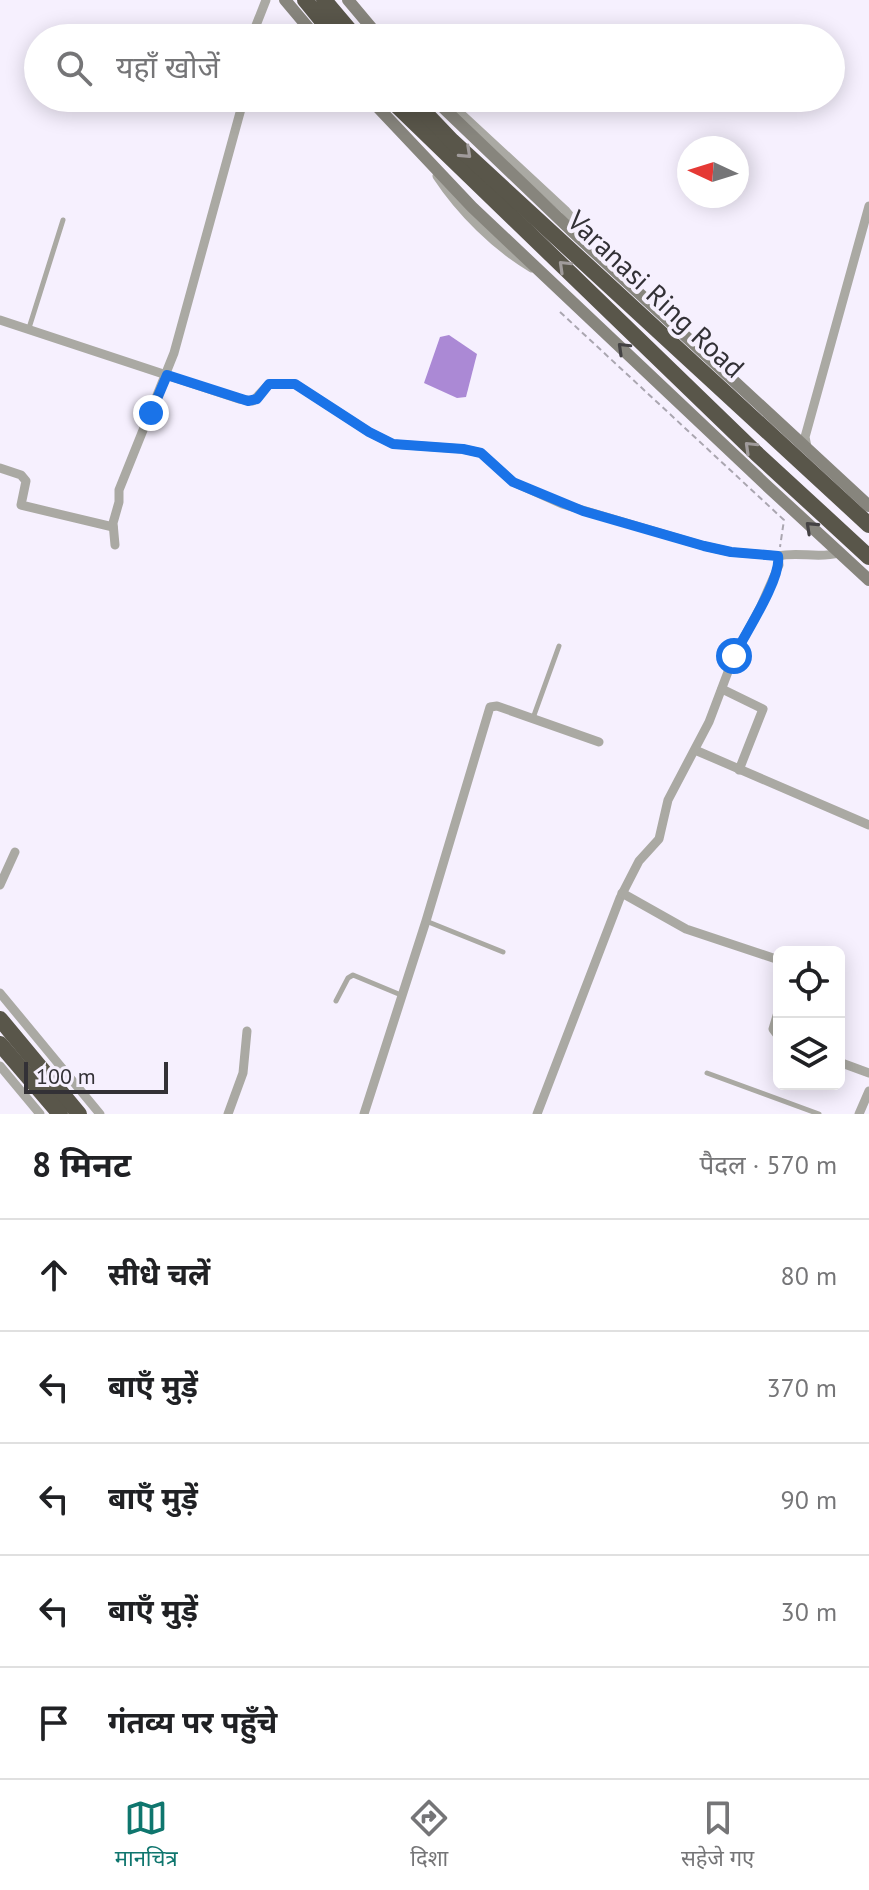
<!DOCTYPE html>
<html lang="hi">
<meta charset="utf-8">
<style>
:root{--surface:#fff;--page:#f2f2f2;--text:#202124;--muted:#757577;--line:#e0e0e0;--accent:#0f766e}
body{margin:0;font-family:"PT Sans","Noto Sans Devanagari",sans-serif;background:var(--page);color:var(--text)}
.controls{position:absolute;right:24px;bottom:24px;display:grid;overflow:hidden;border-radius:12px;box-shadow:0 4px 20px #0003}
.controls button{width:72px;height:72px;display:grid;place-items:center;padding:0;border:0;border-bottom:2px solid var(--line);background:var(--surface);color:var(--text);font:40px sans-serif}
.compass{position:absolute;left:677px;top:136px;width:72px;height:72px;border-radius:50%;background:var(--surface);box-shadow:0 4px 20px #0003;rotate:274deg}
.scale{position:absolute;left:24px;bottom:20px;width:144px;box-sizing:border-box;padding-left:8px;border:4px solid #333136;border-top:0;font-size:22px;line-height:28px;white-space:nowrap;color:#333136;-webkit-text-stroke:6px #f6f0fe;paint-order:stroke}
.stop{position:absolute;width:24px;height:24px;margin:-18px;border:6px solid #1a73e8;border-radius:50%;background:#fff}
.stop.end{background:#1a73e8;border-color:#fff;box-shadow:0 2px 8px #0008}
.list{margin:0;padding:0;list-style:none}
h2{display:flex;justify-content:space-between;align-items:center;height:104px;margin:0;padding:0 32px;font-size:34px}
h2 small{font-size:26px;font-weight:400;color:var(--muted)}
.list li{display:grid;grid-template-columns:52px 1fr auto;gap:24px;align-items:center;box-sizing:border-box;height:112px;padding:0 32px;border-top:2px solid var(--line)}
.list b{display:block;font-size:30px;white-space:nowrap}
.list em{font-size:26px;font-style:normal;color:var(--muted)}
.icon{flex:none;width:44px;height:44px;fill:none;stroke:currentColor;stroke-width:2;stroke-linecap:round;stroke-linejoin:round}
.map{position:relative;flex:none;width:869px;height:1114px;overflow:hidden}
.search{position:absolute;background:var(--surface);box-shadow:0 4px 20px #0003;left:24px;right:24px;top:24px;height:88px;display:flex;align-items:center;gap:20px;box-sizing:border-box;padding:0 28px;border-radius:44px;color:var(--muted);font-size:30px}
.sheet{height:664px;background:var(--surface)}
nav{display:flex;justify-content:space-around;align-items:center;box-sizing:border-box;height:112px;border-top:2px solid var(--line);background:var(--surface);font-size:22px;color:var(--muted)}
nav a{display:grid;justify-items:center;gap:4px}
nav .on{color:var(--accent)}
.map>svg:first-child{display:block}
</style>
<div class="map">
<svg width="869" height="1114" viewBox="0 0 869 1114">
<rect width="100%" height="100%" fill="#f6f0fe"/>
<polygon fill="#ab89d5" points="449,335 477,354 466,397 457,398 424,383 440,337"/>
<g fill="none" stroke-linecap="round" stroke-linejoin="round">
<polyline stroke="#aaa6b0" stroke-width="2" stroke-dasharray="6 4" stroke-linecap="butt" points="560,312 784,520 780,547"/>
<g stroke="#aaa9a3" stroke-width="5">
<polyline points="29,328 63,220"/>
<polyline points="533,718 559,646"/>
<polyline points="426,921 503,952"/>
<polyline points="336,1001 348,978 353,975 401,995"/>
<polyline points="707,1073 819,1114"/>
</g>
<g stroke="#aaa9a3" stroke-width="9">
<polyline points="251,38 266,0"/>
<polyline points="444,98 565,210 596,247"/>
<path d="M437,176C460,211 496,247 532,268"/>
<polyline points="0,320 239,399 253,401 269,384 295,384 369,432 393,444 463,449 481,453 513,482 562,504 704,546 731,552 778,556 779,565 760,608 734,656 709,722 668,800 659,839 639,861 620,898 537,1114"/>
<polyline points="807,447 805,437 869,206"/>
<polyline points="0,468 21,475 26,481 21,505 113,527"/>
<polyline points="115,545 113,523 119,502 119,490 174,353 244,98"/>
<path d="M778,556C799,551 817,559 839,553"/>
<polyline points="722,689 763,709 739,770"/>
<polyline points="695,750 869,825"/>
<polyline points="0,885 15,852"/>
<polyline points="622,893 686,929 779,960"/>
<polyline points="0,993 100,1114"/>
<polyline points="779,1009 773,1029 779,1037"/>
<polyline points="839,1062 869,1073"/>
<polyline points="0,1066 40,1114"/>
<polyline points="228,1114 243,1073 247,1031"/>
<polyline points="364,1114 426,921 490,707 497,706 599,742"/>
<polyline points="859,1114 869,1091"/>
</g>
<g stroke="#87857d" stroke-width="12">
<polyline points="285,0 317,38"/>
<polyline points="348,0 380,38"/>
<polyline points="369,98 472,207 765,484 869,580"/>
<polyline points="433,98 574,233 869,506"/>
</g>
<g stroke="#59564a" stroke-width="16">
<polyline points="305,0 336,38"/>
<polyline points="324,0 356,38"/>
<polyline points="389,98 756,453 869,557"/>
<polyline points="411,98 452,141 869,525"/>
<polyline points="0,1019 79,1114"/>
<polyline points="0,1044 60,1114"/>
</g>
</g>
<defs><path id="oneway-chevron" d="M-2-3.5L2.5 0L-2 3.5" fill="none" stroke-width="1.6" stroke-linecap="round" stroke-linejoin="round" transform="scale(2)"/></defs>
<g stroke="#a09b9b">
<use href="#oneway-chevron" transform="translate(466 153) rotate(43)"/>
<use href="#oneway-chevron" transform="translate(564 266) rotate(-136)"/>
<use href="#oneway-chevron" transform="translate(750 447) rotate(-136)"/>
</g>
<g stroke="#444244">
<use href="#oneway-chevron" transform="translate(623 348) rotate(-136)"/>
<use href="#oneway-chevron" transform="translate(811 527) rotate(-137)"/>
</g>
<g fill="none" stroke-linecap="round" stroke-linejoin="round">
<path stroke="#1a73e8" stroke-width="10" d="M151,413L167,375L248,401L257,399L269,384H295L369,432L393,444L463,449L481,453L513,482L583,511L704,546L731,552L778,556C782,578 745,634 734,656"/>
</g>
<g text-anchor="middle" stroke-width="8" stroke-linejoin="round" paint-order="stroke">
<g font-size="28" fill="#333136" stroke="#f6f0fe">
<text transform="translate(656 294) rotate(43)" y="10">Varanasi Ring Road</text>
</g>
</g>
</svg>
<div class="controls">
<button><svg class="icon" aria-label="locate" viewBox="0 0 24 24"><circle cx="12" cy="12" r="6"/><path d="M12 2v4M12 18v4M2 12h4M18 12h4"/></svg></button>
<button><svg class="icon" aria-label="layers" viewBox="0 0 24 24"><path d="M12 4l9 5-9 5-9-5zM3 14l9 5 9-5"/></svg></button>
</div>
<svg class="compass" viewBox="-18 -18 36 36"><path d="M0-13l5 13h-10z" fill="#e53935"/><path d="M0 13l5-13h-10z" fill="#757577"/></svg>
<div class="scale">100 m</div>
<div class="stop" style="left:734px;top:656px"></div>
<div class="stop end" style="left:151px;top:413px"></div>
<div class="search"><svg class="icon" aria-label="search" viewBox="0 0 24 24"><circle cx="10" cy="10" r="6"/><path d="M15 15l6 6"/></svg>यहाँ खोजें</div>
</div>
<section class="sheet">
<h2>8 मिनट<small>पैदल · 570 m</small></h2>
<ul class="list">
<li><svg class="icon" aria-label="ahead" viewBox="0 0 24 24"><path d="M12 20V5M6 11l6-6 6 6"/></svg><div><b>सीधे चलें</b></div><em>80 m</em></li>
<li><svg class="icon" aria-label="left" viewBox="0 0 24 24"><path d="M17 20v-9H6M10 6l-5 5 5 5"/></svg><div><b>बाएँ मुड़ें</b></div><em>370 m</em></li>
<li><svg class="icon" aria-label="left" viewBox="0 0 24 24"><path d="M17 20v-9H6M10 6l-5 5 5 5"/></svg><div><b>बाएँ मुड़ें</b></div><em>90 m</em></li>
<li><svg class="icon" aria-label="left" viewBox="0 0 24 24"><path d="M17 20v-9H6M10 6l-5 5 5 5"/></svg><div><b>बाएँ मुड़ें</b></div><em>30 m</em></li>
<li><svg class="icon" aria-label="arrive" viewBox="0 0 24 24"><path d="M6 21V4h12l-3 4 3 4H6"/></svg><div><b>गंतव्य पर पहुँचे</b></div></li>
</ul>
</section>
<nav>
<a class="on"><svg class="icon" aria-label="map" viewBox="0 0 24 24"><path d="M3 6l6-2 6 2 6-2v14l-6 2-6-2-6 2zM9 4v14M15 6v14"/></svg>मानचित्र</a>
<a><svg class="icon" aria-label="directions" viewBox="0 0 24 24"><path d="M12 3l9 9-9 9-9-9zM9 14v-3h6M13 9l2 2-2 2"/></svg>दिशा</a>
<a><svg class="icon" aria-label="saved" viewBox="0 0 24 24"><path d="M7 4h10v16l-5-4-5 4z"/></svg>सहेजे गए</a>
</nav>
